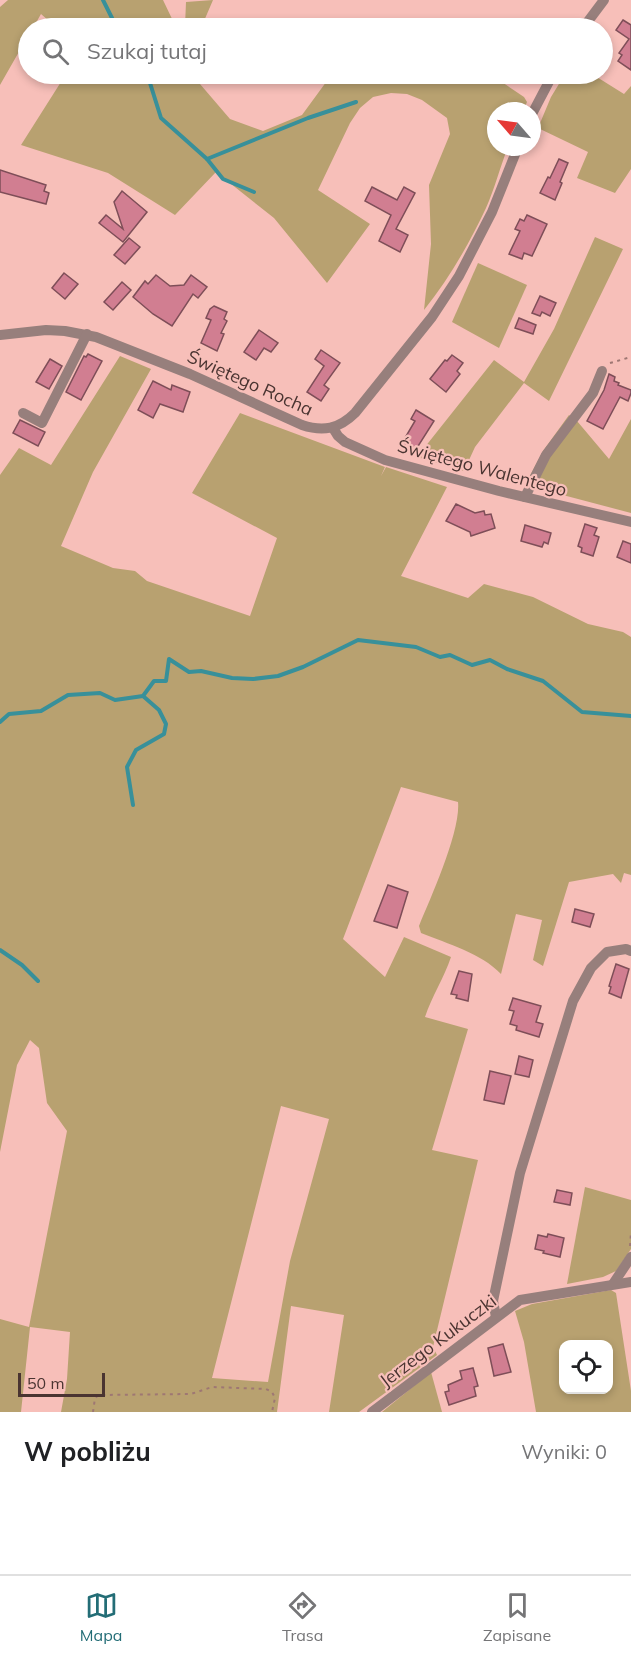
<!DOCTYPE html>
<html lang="pl">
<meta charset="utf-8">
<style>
:root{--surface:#fff;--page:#f6f6f6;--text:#202124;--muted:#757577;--line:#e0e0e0;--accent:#236d76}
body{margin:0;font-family:Mulish,sans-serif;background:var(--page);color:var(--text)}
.controls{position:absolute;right:18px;bottom:18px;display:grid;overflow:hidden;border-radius:12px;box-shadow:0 3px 9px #0003}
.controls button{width:54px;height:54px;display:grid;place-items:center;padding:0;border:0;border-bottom:2px solid var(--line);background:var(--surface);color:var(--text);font:30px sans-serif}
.compass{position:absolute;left:487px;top:102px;width:54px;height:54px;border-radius:50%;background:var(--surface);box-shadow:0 3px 9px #0003;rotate:298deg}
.scale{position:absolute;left:18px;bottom:15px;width:87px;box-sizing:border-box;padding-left:6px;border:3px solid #4a3431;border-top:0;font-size:16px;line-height:21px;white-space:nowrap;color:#4a3431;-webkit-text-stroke:4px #f7bfb9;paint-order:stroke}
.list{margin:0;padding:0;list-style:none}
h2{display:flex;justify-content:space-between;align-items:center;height:78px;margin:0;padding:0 24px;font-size:26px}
h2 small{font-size:20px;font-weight:400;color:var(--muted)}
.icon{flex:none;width:33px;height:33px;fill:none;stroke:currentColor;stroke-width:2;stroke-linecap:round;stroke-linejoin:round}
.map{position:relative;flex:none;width:631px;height:1412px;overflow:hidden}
.search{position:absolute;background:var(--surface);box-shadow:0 3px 9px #0003;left:18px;right:18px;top:18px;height:66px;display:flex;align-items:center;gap:15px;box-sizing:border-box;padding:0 21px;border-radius:33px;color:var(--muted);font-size:22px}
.sheet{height:162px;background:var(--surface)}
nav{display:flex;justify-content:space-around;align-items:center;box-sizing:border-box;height:84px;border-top:2px solid var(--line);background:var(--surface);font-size:16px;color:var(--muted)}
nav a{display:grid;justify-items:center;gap:3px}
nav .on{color:var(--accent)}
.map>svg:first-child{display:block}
</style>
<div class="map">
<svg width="631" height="1412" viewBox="0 0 631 1412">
<rect width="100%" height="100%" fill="#f7bfb9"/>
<g fill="#b8a170" fill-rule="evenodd">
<polygon points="8,0 163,0 174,23 185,26 186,2 213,0 201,28 57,28 41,14 33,28 28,28 28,36 0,85 0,7"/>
<path d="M66,74H195L194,77L230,119L263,131L302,115L332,74H490L524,97L527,102L523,111H496V147H508C500,167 495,188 486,208C469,244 449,279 424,310L431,244L429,185L450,134L447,118L422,100L407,94L391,93L373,97L360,108L350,123L318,190L370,224L327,283L274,218L216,172L175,215L108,173L21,145Z"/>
<polygon points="565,74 592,74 624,94 631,86 631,169 615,193 577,178 588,152 538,128 551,97"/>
<polygon points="595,237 623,249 549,401 524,383 475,447 464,471 417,457 494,360 524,382 554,329"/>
<polygon points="478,263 527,285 499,348 452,322"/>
<path d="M120,356L151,369L93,472L61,546L113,568L135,571L147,581L250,616L277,538L192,493L240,413L385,467L381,476L386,467L447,487L401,576L468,598L484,584L533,597L588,624L623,632L631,637V875L624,873L621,883L613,874L569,882L543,966L533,960L542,920L516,914L501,974C481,953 448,944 421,933L419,926C431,897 461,831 458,802L401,787L343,939L385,977L404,937L451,957C444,978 432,996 425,1017L468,1029L432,1150L478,1160L433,1347L437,1355L359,1412H329L344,1315L291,1306L277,1412H61L67,1379L70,1332L30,1327L21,1412H0V1319L29,1327L67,1131L47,1103L39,1048L30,1040L17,1065L0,1152V475L19,448L51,465ZM281,1106L329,1119L290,1261L268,1382L212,1378Z"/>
<polygon points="569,415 577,421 609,459 631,419 631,513 525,485 543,451"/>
<polygon points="585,1187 631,1200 631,1249 616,1271 603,1277 567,1284"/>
<path d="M611,1290L616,1293L631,1391V1412H536L524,1342L515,1311L532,1304ZM564,1344H608V1390H564Z"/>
<polygon points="431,1372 442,1412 382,1412"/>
</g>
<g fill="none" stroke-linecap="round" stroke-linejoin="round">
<g stroke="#38909a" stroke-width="4">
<polyline points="103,0 117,28"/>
<polyline points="144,74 150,83 161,118 207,159 223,179 254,192"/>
<polyline points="207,159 308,118 356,102"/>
<polyline points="0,722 9,714 41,711 68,695 100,693 115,700 143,696 154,681 166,681 169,659 189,672 201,671 232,678 253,679 278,676 303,667 358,640 416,647 440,657 450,655 472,665 490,660 507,669 543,681 582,712 631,716"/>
<polyline points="133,805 127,767 136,750 164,734 166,724 159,710 143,696"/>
<polyline points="0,950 22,965 38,981"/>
</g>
</g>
<g fill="#d17e91" stroke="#7e4e58" stroke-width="1.5">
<polygon points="623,20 631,25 631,70 618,61 622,55 619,53 629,39 616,30"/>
<polygon points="559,159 568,163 560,182 562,183 555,200 540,193 548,177 550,178"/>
<polygon points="0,170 46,185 44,191 49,193 46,204 0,192"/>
<polygon points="372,187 397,200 404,187 415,193 396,229 408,235 400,252 379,241 391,215 365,201"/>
<polygon points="122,191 147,212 123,242 99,223 106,215 123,229 114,202"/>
<polygon points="527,215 547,224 532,256 524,253 522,259 509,254 520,231 515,229 520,219 524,221"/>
<polygon points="129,238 140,247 125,264 114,255"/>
<polygon points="64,273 78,284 65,299 52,288"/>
<polygon points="156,275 170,286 184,285 191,275 207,287 198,298 193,294 172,326 153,314 133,297 145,281 148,284"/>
<polygon points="122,282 131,290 113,310 104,302"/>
<polygon points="540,296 556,303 550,316 542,312 540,316 532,313"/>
<polygon points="214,306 227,312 224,319 227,321 221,333 224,334 217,351 201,343 211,320 206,318 210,309"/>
<polygon points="519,318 536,325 533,334 515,328"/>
<polygon points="259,330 278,343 271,352 264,348 256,360 244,352"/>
<polygon points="321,350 340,363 324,385 329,389 321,401 307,392 324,366 315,359"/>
<polygon points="88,354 102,361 81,400 66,392 84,356 86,357"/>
<polygon points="452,355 463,363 457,371 460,374 446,392 430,379 445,360 447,361"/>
<polygon points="50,359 62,366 49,389 36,382"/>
<polygon points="609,374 615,377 614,381 619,383 618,385 631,390 631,393 628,401 620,397 603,429 587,421 604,390"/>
<polygon points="153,381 171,390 172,385 190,392 183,412 160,404 153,418 138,410"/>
<polygon points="416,410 434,421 415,451 402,443 415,421 411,419"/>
<polygon points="20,420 45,432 38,446 13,433"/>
<polygon points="456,504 475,513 484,511 485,515 491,514 495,528 471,536 470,532 446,521"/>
<polygon points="585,524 597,528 594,535 599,537 593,556 581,552 582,548 578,546"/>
<polygon points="525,525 551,533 548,544 544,542 542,547 521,541"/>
<polygon points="623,541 631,544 631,563 617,557"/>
<polygon points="388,885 408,892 397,928 374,921"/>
<polygon points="575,909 594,914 590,927 572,922"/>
<polygon points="616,964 629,969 621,998 609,993 611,987 609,986"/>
<polygon points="459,971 472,974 468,1001 456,998 457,995 451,994"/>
<polygon points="513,998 541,1006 536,1022 543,1024 539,1037 516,1030 517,1026 510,1024 514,1011 509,1010"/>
<polygon points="519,1056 533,1060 529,1077 515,1074"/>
<polygon points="490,1071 511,1076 504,1104 484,1100"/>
<polygon points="557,1190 572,1193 570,1205 554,1202"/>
<polygon points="548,1234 564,1238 560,1257 543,1253 544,1251 535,1249 538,1235 547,1237"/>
<polygon points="503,1344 511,1372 494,1376 488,1348"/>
<polygon points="473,1368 478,1386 474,1387 476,1396 449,1405 445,1392 449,1391 448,1385 462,1379 460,1371"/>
</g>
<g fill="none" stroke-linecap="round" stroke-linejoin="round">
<g stroke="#9e7773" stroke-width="2" stroke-dasharray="3 4.5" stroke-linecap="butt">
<polyline points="610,363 631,357"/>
<polyline points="630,1246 631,1232"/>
<polyline points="93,1412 95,1398 99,1395 191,1394 212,1387 266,1389 272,1392 275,1398 272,1412"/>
</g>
<g stroke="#977f7c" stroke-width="10">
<polyline points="583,28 604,0"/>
<polyline points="532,114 553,74"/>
<path d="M0,335L46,330L65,331L96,337L190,374L302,425C323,432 339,429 355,413L432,317L459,276L492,212L518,147"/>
<polyline points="23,413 42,423 87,334"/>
<polyline points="333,428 338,436 345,442 385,460 499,491 631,522"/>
<polyline points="525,497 546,455 593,393 602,371"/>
<polyline points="613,1284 631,1257"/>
<polyline points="496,1317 493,1301 520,1173 573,1001 591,968 607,952 626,949 631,951"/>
<polyline points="372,1412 520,1300 631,1282"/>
</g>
</g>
<g text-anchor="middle" stroke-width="4.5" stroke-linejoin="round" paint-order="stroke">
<g font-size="18" fill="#4a3431" stroke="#f7bfb9">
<text transform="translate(250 383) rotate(24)" y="6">Świętego Rocha</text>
<text transform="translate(482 468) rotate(15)" y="6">Świętego Walentego</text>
<text transform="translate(438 1341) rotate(-37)" y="6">Jerzego Kukuczki</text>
</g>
</g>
</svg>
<div class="controls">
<button><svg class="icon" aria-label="locate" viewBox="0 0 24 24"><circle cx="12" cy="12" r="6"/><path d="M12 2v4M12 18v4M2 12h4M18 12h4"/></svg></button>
</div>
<svg class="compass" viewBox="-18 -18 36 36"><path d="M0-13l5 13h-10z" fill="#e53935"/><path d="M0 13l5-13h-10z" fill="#757577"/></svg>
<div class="scale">50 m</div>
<div class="search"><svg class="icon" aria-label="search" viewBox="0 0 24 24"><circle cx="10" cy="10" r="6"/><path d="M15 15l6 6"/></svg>Szukaj tutaj</div>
</div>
<section class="sheet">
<h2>W pobliżu<small>Wyniki: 0</small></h2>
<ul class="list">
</ul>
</section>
<nav>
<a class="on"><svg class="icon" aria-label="map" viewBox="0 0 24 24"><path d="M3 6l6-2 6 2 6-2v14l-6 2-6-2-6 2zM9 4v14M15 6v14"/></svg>Mapa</a>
<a><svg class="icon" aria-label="directions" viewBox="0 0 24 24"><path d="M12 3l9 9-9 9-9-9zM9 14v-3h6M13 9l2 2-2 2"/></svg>Trasa</a>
<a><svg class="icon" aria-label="saved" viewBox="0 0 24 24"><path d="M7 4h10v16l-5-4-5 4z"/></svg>Zapisane</a>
</nav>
